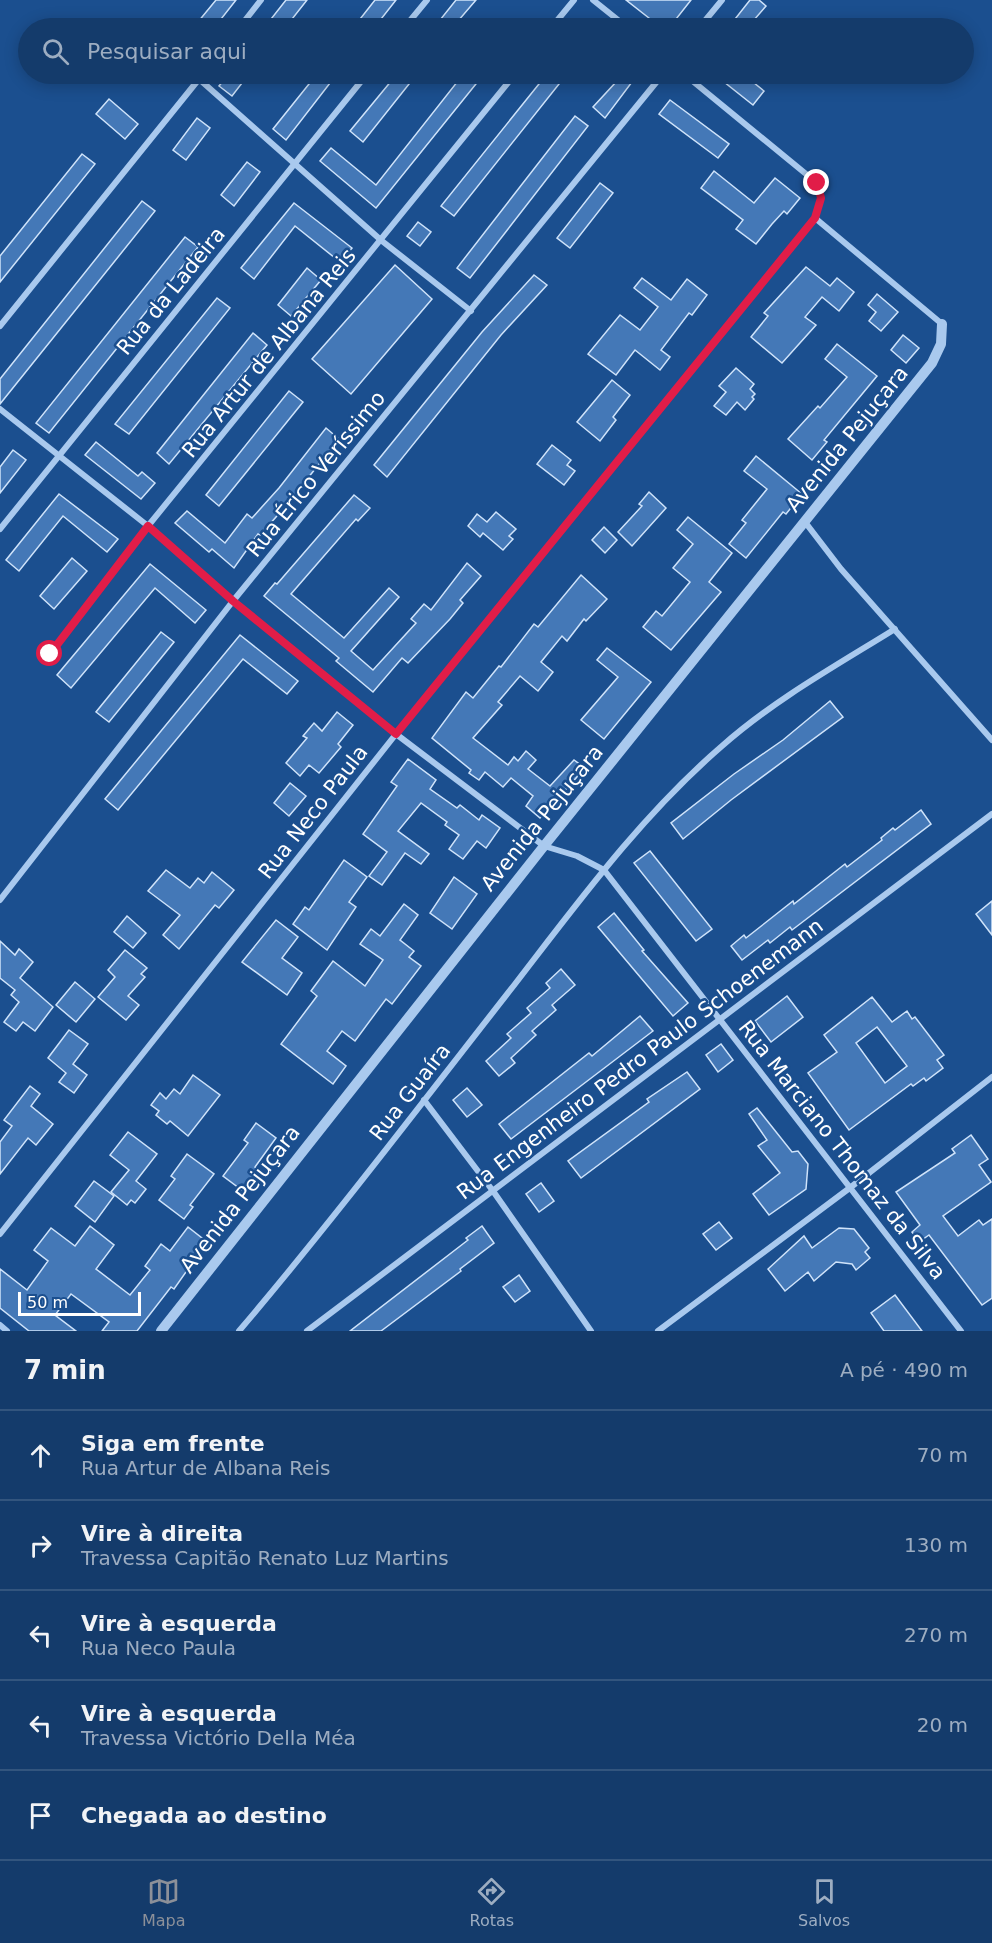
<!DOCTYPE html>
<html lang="pt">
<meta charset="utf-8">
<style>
:root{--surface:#143b6b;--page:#1d4271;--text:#f1f3f6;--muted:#9dadc1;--line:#33557e;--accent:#8c9099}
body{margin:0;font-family:"DejaVu Sans",sans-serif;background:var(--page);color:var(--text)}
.scale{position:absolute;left:18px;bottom:15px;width:123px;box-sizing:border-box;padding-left:6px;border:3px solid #fff;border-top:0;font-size:16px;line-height:21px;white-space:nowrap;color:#fff;-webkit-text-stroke:4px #1b4f8f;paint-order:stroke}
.stop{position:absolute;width:18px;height:18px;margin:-14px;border:4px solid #e11d48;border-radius:50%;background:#fff}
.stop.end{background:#e11d48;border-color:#fff;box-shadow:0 2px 6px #0008}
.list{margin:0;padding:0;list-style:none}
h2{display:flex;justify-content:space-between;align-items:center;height:78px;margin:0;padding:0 24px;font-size:26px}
h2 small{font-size:20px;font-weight:400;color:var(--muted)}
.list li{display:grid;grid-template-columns:39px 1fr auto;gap:18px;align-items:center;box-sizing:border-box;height:90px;padding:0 24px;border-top:2px solid var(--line)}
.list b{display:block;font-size:22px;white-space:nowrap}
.list p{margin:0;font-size:20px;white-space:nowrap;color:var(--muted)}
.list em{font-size:20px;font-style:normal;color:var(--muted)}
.icon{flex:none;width:33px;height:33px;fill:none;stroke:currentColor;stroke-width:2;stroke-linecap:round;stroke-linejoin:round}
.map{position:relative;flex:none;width:992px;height:1331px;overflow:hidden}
.search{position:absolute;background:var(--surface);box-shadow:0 3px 15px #0003;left:18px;right:18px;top:18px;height:66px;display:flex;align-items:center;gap:15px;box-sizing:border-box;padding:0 21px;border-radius:33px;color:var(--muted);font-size:22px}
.sheet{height:528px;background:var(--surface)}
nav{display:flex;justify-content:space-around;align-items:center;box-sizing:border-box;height:84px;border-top:2px solid var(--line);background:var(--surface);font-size:16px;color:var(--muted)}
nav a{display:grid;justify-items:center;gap:3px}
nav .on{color:var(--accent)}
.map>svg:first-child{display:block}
</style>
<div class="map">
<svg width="992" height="1331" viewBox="0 0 992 1331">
<rect width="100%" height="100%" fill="#1b4f8f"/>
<g fill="#4478b7" stroke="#cfe3fa" stroke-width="1.5" fill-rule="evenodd">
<polygon points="216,0 236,0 214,28 193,28"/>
<polygon points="286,0 307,0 285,28 264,28"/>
<polygon points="375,0 396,0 374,28 353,28"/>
<polygon points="456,0 476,0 452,28 440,20"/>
<polygon points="626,0 691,0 669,28 648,28 654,22"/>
<polygon points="750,0 759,0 766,6 747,28 728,28"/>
<polygon points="229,74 249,74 232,96 219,86"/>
<polygon points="317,74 337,74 286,140 273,129"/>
<polygon points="397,74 417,74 363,142 350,131"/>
<polygon points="448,74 484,74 376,208 320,161 331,148 376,185 458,81"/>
<polygon points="547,74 567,74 454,216 441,206"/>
<polygon points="605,74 638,74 605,118 593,107 616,82"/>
<polygon points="714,74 743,74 764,91 753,105"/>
<polygon points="109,99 138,124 125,139 96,114"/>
<polygon points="670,100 729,144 718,158 659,114"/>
<polygon points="575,116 588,126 470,278 457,268"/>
<polygon points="197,118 210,128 186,160 173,150"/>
<polygon points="82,154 95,164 0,282 0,256"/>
<polygon points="247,162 260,172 234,206 221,195"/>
<polygon points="714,171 754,203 775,178 800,198 787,214 784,211 772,224 756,244 736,229 743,220 701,188"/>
<polygon points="600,183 613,193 570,248 557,238"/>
<polygon points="142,201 155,211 0,404 0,379"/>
<polygon points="294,203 352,248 340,262 295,226 254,279 241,268"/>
<polygon points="418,222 431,232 420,246 407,236"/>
<polygon points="185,237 198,247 49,433 36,423"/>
<polygon points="395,265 432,299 351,394 312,359"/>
<polygon points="806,267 830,286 837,278 854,292 839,311 822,297 805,317 816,325 782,363 751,337 768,316 764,313"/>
<polygon points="307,268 321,280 291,316 278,305"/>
<polygon points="534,275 547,285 501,335 387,477 374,465 482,332"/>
<polygon points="642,278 671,300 687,279 707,295 692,315 689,313 661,350 670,357 660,370 635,350 616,375 588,354 620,315 640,330 658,307 634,288"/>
<polygon points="877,294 898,312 881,331 869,321 876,312 868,305"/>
<polygon points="217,298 230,308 129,434 115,424"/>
<polygon points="253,333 267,345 169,464 157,453"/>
<polygon points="903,335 919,348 906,363 891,350"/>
<polygon points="837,344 877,376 824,440 827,442 812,460 788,439 818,406 820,408 847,377 825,359"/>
<polygon points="736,368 754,384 750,389 755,394 752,397 754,399 745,410 737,402 726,415 714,406 726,392 719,386"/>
<polygon points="612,380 630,395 613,417 616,420 600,441 577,422"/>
<polygon points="289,391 303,402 219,506 206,495"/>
<polygon points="326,428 339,439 284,508 260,535 258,534 234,568 212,549 209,552 175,523 187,511 225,543 247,514 252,518 279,488"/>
<polygon points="96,442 138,476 142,472 155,483 141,499 85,455"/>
<polygon points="552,445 571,460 567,465 575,471 564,485 537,464"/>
<polygon points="13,450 26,460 0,493 0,467"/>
<polygon points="756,456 802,494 786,514 783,512 746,558 729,544 746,523 742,520 767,489 744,471"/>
<polygon points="649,492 666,508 632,546 618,532 642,506 639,504"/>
<polygon points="59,494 118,539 107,552 63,516 19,571 6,560"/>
<polygon points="354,495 370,508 358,521 356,519 291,594 344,638 389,588 399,597 351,651 373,670 416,623 411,619 424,604 431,610 467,563 481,576 460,600 463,603 450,619 408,663 402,658 373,692 336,661 339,658 264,596 275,583 277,584"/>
<polygon points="496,512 516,529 509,536 513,539 503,550 483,533 480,537 468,526 477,514 487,522"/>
<polygon points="688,517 732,553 709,582 721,592 671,650 643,627 656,611 662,616 690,582 673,568 693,544 677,530"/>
<polygon points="604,527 617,540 605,553 592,540"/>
<polygon points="72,558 87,571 54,609 40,596"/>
<polygon points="150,564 206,610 195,623 155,588 71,688 57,675"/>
<polygon points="581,575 607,599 586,621 584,619 567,641 562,636 541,662 553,672 538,691 520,676 498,702 502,705 473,738 508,765 514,757 518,761 526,751 536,760 528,769 550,786 574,760 585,768 540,818 526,806 533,796 511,778 503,787 485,772 479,780 469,773 471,770 432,738 466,692 473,698 499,666 501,667 534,624 538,627"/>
<polygon points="161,632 174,642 109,722 96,712"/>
<polygon points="240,635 298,681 287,694 243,659 118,810 105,799"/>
<polygon points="607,648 651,682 604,739 581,720 618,677 597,660"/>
<polygon points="830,701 843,717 731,800 683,839 671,823 734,774 783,740"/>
<polygon points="337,712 353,725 338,744 341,747 319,773 309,765 300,776 286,763 307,738 303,736 314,723 322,731"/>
<polygon points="408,759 436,780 430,789 457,808 460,805 479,820 482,815 500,828 486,848 477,841 463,859 449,849 459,835 445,825 447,822 421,803 398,831 429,854 421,864 405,853 382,885 369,876 387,852 363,834 397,786 391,782"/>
<polygon points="290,783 306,796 289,816 274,803"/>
<polygon points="921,810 931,824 792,930 790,927 770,943 768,940 742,960 731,946 744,935 746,938 793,901 794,904 845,864 847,867 882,840 881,838 893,828 895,830"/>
<polygon points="650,851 712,929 696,941 634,863"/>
<polygon points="344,860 367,877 349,902 356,907 327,950 293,924 305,907 309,910"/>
<polygon points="166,870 190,888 198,878 204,883 212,872 234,890 219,908 215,905 179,949 163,935 180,915 148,891"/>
<polygon points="454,877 477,894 452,929 430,913"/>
<polygon points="992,901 992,935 976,914"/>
<polygon points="404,904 418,915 400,940 414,951 409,957 421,966 392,1004 386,999 355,1041 342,1031 327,1051 346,1066 333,1084 281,1044 317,996 311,991 333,961 365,986 383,960 360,944 371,929 380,936"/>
<polygon points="614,913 644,950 642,951 688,1003 673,1016 598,927"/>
<polygon points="127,916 146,933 133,948 114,932"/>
<polygon points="276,920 298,937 282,958 302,973 287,995 242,962"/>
<polygon points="0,941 15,955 19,949 33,962 20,978 53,1007 35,1031 23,1022 16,1031 4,1022 19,1002 11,995 15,990 0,978"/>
<polygon points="125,950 147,968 141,974 145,977 128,996 139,1005 126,1020 98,997 115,977 108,970"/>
<polygon points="561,969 575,985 552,1005 556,1010 532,1031 536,1035 511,1058 515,1063 499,1076 486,1061 511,1038 507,1034 531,1013 527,1008 550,988 546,983"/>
<polygon points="75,982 95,999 76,1022 56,1005"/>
<polygon points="787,996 803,1017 771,1042 755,1021"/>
<path d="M872,997L892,1022L907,1011L912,1019L915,1017L944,1055L937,1060L943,1068L926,1081L924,1078L913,1086L911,1084L849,1130L808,1073L837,1052L824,1035ZM877,1027L907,1066L885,1083L856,1043Z"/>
<polygon points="640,1016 653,1031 511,1139 499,1124 589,1053 592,1056"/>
<polygon points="69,1030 88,1044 73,1064 87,1075 74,1093 59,1082 66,1073 48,1058"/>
<polygon points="721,1044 733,1060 718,1072 706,1055"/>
<polygon points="687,1072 700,1089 581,1178 568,1161 649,1102 647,1099"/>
<polygon points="193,1075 220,1095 188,1136 170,1121 167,1124 156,1115 159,1111 151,1105 160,1093 166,1099 174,1089 180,1094"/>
<polygon points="30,1086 40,1094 31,1106 53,1124 36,1145 28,1138 0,1174 0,1142 12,1126 4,1120"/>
<polygon points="467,1088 482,1105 467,1117 453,1100"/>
<polygon points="757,1108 792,1152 798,1151 808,1164 806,1189 769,1215 753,1194 780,1173 758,1146 767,1140 749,1114"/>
<polygon points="256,1123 276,1138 255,1167 259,1170 243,1191 223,1176 248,1143 244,1140"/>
<polygon points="128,1132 157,1154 136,1181 146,1189 135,1203 131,1200 127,1205 111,1192 129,1170 110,1155"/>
<polygon points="971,1135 988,1159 979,1165 991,1182 943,1216 958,1236 979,1220 983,1225 992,1219 992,1298 982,1305 929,1235 919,1242 912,1232 920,1225 896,1192 955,1153 952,1149"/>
<polygon points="187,1154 214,1174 190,1205 193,1207 184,1219 159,1200 175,1179 171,1176"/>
<polygon points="94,1181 114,1196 95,1222 75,1206"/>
<polygon points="541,1183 554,1201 539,1212 526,1194"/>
<polygon points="719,1222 732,1238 716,1250 703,1234"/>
<polygon points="90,1226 114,1245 96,1269 130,1295 150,1270 145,1266 161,1244 170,1251 188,1227 207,1242 174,1289 171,1287 137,1331 102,1331 109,1322 71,1294 55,1315 76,1331 29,1331 0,1308 0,1269 27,1290 48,1261 34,1250 51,1228 75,1246"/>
<polygon points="482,1226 494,1243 460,1269 461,1271 381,1331 350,1331 468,1240 466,1238"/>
<polygon points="839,1228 854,1229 869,1248 865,1252 870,1258 856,1270 852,1264 836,1262 814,1281 808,1272 785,1291 768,1269 804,1236 812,1248"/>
<polygon points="519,1275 530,1291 515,1302 503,1287"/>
<polygon points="895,1295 922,1331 884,1331 871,1313"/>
</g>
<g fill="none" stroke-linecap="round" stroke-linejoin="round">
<g stroke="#a9c9ee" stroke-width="6">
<polyline points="593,0 628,28"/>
<polyline points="239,28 261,0"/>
<polyline points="404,28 427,0"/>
<polyline points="551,28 574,0"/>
<polyline points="699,28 722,0"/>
<polyline points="684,74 817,183 821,198 815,218 942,324"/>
<polyline points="199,79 382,241 471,311"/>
<polyline points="0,326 203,74"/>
<polyline points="0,409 148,526 233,601 396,734 544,846 577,856 604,870 961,1331"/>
<polyline points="805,522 841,569 992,740"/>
<polyline points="0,529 367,74"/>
<polyline points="50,654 148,526 515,74"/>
<polyline points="0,900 233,601 663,74"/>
<polyline points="424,1100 493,1191 591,1331"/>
<polyline points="0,1234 396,734 815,218"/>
<polyline points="0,1325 7,1331"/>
<path d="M239,1331C335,1218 424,1100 515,984C579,901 642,815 722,746C774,700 837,665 895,629"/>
<polyline points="307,1331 992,814"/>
<polyline points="658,1331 851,1187 992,1077"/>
</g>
<polyline stroke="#a9c9ee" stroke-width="10" points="161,1331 544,846 932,363 941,344 942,324"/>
</g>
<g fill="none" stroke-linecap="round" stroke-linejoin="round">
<polyline stroke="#e11d48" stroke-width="8" points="50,654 148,526 233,601 396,734 815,218 821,198 817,183"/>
</g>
<g text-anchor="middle" stroke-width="5" stroke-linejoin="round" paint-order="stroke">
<g font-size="21" fill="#fff" stroke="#1b4f8f">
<text transform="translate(171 291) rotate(-51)" y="7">Rua da Ladeira</text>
<text transform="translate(269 353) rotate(-51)" y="7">Rua Artur de Albana Reis</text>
<text transform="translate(847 439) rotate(-51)" y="7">Avenida Pejuçara</text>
<text transform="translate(316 474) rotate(-51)" y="7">Rua Érico Veríssimo</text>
<text transform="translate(313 812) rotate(-52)" y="7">Rua Neco Paula</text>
<text transform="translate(542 818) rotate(-51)" y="7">Avenida Pejuçara</text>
<text transform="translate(640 1059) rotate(-37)" y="7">Rua Engenheiro Pedro Paulo Schoenemann</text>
<text transform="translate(410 1092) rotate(-52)" y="7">Rua Guaíra</text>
<text transform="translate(842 1150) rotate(52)" y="7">Rua Marciano Thomaz da Silva</text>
<text transform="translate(240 1199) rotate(-52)" y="7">Avenida Pejuçara</text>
</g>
</g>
</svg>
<div class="scale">50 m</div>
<div class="stop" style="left:50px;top:654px"></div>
<div class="stop end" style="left:817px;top:183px"></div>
<div class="search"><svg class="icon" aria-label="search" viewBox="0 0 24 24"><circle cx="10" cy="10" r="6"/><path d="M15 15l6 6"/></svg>Pesquisar aqui</div>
</div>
<section class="sheet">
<h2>7 min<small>A pé · 490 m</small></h2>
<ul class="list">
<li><svg class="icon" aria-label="ahead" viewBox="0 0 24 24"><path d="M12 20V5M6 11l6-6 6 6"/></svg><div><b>Siga em frente</b><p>Rua Artur de Albana Reis</p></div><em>70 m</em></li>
<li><svg class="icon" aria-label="right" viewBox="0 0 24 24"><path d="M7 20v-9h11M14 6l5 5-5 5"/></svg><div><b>Vire à direita</b><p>Travessa Capitão Renato Luz Martins</p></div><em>130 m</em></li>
<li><svg class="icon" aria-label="left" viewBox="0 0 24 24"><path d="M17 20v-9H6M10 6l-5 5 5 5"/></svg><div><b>Vire à esquerda</b><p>Rua Neco Paula</p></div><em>270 m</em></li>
<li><svg class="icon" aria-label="left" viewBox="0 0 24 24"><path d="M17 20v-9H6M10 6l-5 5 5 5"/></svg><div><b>Vire à esquerda</b><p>Travessa Victório Della Méa</p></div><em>20 m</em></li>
<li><svg class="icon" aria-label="arrive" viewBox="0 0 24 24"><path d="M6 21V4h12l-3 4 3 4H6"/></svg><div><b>Chegada ao destino</b></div></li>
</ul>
</section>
<nav>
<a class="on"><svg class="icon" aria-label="map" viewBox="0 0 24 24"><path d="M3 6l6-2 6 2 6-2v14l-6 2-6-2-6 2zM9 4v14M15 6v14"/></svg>Mapa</a>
<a><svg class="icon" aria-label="directions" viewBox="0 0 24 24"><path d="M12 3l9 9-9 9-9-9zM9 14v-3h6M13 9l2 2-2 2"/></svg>Rotas</a>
<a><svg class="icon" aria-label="saved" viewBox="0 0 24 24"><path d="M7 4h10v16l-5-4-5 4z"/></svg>Salvos</a>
</nav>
